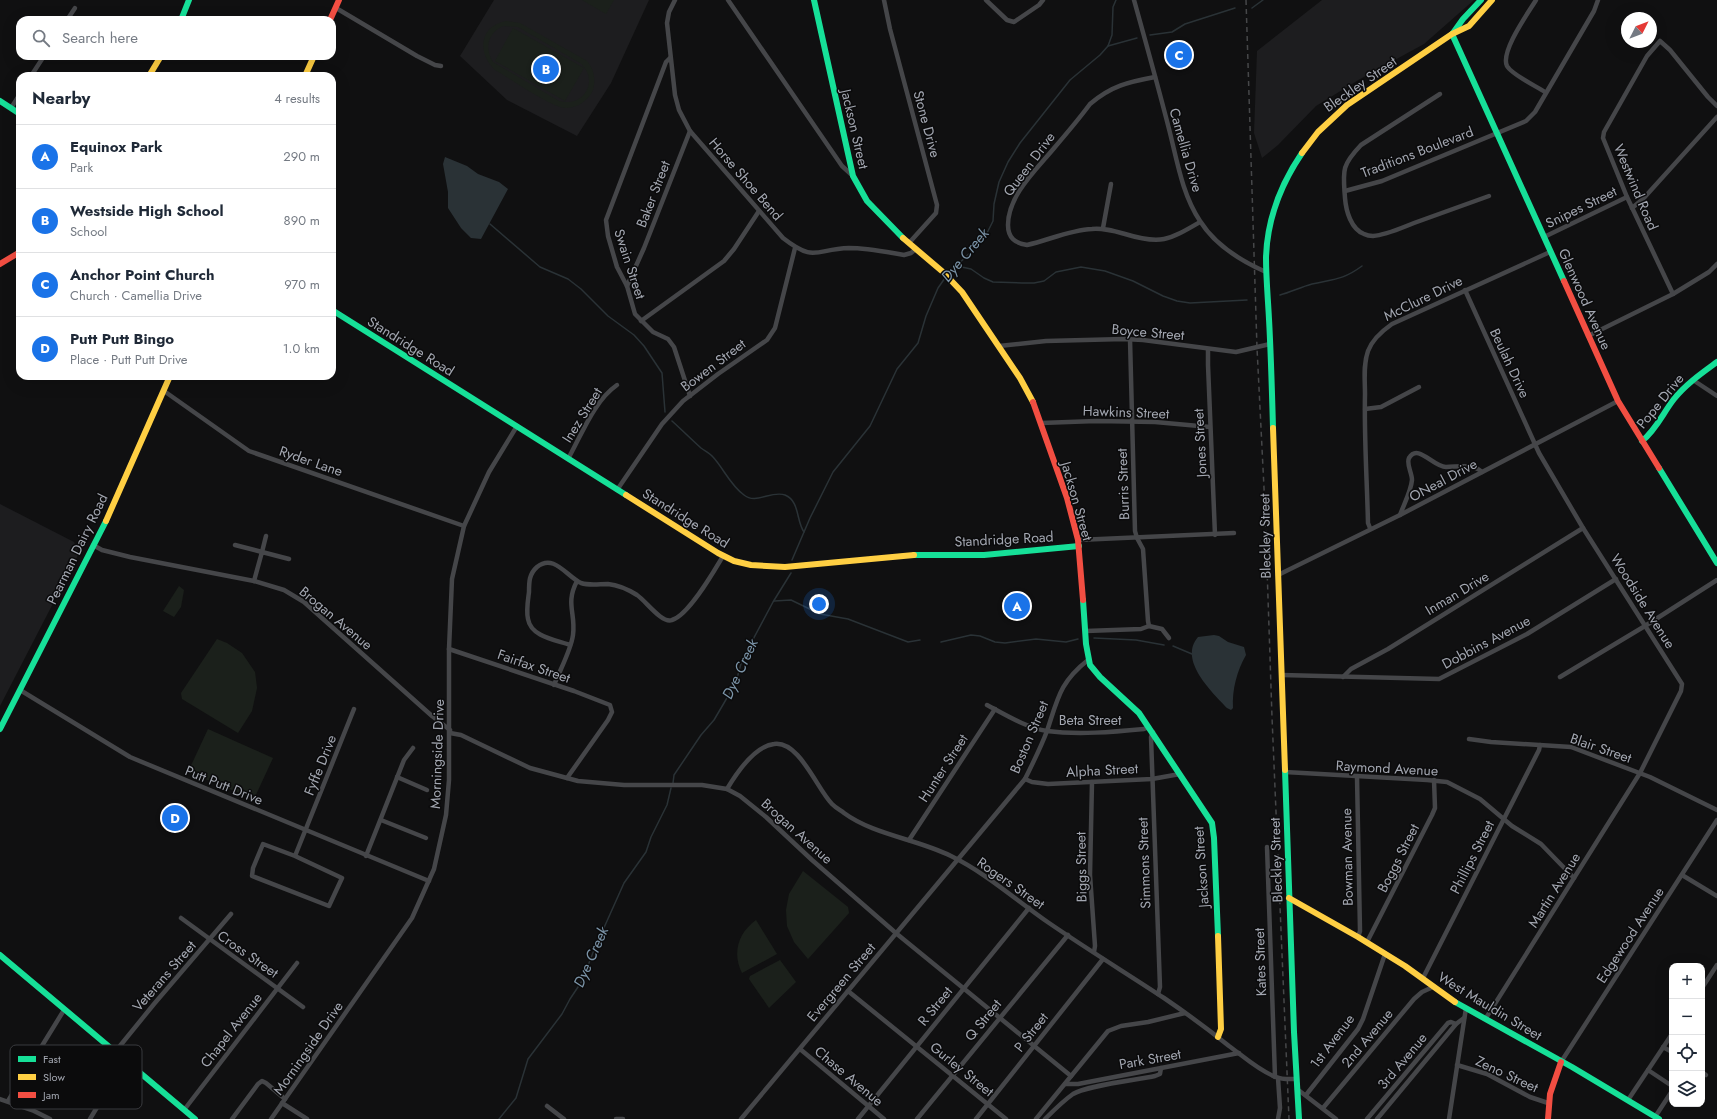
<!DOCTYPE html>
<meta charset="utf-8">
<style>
:root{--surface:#fff;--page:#f6f6f7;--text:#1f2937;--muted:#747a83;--line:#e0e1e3;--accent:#1a73e8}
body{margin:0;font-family:Jost,sans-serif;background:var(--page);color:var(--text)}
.controls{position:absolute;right:12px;bottom:12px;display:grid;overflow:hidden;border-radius:8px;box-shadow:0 4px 16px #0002}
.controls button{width:36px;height:36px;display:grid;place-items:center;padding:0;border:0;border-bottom:1px solid var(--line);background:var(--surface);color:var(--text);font:20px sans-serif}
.compass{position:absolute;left:1621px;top:12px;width:36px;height:36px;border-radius:50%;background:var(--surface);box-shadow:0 4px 16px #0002;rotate:48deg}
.you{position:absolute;left:819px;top:604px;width:14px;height:14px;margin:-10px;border:3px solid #fff;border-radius:50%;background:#1a73e8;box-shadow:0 0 0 6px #1a73e833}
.badge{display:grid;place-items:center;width:26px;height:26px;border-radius:50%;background:var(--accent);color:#fff;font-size:13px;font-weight:700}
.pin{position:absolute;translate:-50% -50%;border:2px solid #fff;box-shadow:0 1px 4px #0006}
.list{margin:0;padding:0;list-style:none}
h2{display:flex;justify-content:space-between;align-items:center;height:52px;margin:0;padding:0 16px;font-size:17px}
h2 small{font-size:13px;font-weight:400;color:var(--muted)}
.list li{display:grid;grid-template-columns:26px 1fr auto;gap:12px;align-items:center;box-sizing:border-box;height:64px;padding:0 16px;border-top:1px solid var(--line)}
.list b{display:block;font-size:15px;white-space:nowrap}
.list p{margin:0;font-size:13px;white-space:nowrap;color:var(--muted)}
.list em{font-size:13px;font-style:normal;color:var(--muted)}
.icon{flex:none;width:22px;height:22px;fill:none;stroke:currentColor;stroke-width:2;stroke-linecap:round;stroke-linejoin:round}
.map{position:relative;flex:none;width:1717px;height:1119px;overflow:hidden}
.search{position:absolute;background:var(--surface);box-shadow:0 4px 16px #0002;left:16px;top:16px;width:320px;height:44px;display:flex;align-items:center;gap:10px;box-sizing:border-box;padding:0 14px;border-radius:12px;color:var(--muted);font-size:15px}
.panel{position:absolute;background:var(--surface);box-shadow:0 4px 16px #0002;left:16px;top:72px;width:320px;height:308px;border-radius:12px}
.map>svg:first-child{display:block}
</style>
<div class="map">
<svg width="1717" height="1119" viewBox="0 0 1717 1119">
<rect width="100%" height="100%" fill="#101011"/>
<g fill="#1d1d1f">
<polygon points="494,0 649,0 611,83 577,136 507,100 460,56"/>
<polygon points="1322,0 1474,0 1424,44 1360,79 1316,106 1278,145 1262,158 1254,133 1257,51"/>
<polygon points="0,504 74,542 79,553 0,706"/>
</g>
<g fill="#1b201b" fill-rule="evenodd">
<polygon points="582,0 614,0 606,14"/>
<path d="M506,21L520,23L587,61C594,69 596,80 593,90C588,102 573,111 560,107C541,100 514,81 495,70C477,53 479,26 506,21ZM503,26L518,27L580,63C600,80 584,108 559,101L493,62C484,48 488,33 503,26Z"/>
<polygon points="513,28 584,68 565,101 495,61"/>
<polygon points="179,586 184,590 181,607 174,617 163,611"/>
<polygon points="217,639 227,643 242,653 255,672 257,688 252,711 238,733 182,699 181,693"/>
<polygon points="208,729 273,758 254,799 188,772"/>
<polygon points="803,871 848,907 849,913 808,959 794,942 787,926 786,910 789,894"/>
<path d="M756,920L777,954L742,973C732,953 738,933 756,920Z"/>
<polygon points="780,960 796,982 769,1008 749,979 750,976"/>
</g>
<g fill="#2a3236">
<polygon points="445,157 467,166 478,174 499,182 508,189 481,239 471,238 461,228 448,208 448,192 443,164"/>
<path d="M1214,635L1219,636L1228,642L1244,647L1246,655C1237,671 1232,689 1233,708L1231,710L1227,708C1212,692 1178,660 1198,637Z"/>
</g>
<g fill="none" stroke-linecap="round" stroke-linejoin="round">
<g stroke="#2a3236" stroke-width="1.5">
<polyline points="1252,8 1263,0"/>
<polyline points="1150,35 1172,32 1185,24 1235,8"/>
<polyline points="1108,46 1137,38"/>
<polyline points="490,224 540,267 568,279 581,289 608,316 634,335 644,346 662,373 665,412"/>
<polyline points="957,266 971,269 984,278 993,282 1022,283 1034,283 1044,281 1056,272 1081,267 1105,271 1133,281 1163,296 1177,301 1190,303 1247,300"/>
<polyline points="947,275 977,246 987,233 993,221 994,204 999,182 1008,162 1020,143 1070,80 1100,55 1108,46 1112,35 1113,7 1116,0"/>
<path d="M1280,295C1291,292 1301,287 1312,284C1334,279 1343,280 1362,266"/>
<path d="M672,421C682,430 691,439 701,448C705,451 710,453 713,457C724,469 730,485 744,495C756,505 771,490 785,495C800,501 796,521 804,532"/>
<polyline points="792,560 810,518 833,472 870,426 897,369 918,343 926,316 938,288 945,278"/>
<polyline points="774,601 791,600 820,614 848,619 908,642 920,640"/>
<polyline points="1094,638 1136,640 1164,645"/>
<polyline points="941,642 971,635 980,636 995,642 1005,643 1036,639 1066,642 1078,639"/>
<polyline points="1173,646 1192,654"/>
<polyline points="673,783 674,775 701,735 714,720 724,703 736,682 742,660 773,602 791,573"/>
<polyline points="499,1119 516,1098 528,1059 562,1014 570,999 582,981 594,950 624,883 646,852 651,837 667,805 671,788"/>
</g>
<g stroke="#454649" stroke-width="4.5">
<path d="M675,0L669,12L667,23L675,95L679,110L690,131L783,238C815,263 815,249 849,248C867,248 886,252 904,255L911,253L916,249"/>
<polyline points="728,0 842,166 853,176"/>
<polyline points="884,0 890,29 937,205 936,213 909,243"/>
<polyline points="986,0 1007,20 1014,22 1039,5 1043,0"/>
<path d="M1134,0C1146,43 1158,86 1169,129C1177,160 1182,194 1200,221C1215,245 1241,261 1266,272"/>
<path d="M1536,0C1528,13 1500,52 1507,66C1512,75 1536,86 1545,92"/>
<polyline points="336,8 417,56 435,65 441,66"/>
<polyline points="67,20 75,8"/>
<polyline points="670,58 666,62 606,220 608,236 617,267 627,286 635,314 653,332 668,339 674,347 690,396"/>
<polyline points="31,76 44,56"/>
<path d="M1155,77C1128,82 1111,86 1090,104C1079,119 1067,133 1055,147C1037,169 1008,195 1008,225C1008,238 1015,243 1027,245C1049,240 1070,230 1092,229C1104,228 1114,231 1125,234C1161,245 1169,240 1200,222"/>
<path d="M1440,94L1361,145C1341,166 1343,171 1345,198C1346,211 1351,229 1364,234C1366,235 1371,236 1373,236C1386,235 1401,228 1414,223C1439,214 1464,205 1489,196"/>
<polyline points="11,108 20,94"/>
<polyline points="1345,191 1382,181 1526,121 1535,112 1594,11 1598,0"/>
<polyline points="1632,208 1643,199 1717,117"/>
<polyline points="1103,228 1111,184"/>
<polyline points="1544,237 1627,197"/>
<polyline points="627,286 644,248 690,131"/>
<polyline points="1465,290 1539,453 1583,528 1682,684 1681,691 1640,773 1486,1018"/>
<polyline points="1673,294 1627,197 1603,138 1604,132 1647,56 1660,41 1670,50 1708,97 1717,106"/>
<polyline points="641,321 724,261 734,249 759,211"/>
<polyline points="1588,336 1673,294 1709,272 1717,264"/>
<polyline points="1130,339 1135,531 1137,538 1143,549 1148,621 1149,626"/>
<polyline points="999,346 1046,341 1124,339 1143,340 1236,352 1270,344"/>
<polyline points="1208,350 1208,365 1215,535"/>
<polyline points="1693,380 1717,396"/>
<polyline points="164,391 249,451 464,526"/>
<polyline points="1365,409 1381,407 1419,387"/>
<polyline points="1041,423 1096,421 1155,422 1210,427"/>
<path d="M568,459C582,434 594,401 617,385"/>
<polyline points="617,490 662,424 683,401 718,374 767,340 775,328 795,248"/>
<path d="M1400,515C1404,504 1411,491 1412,480C1412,473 1406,464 1409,458C1418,443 1433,467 1446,467C1458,467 1473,463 1482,472"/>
<path d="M1370,528L1368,523C1367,480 1364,437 1365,394C1365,380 1363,365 1368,351C1372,340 1382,331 1392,324L1550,252"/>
<polyline points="1078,540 1234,533"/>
<polyline points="93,545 102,550 130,557 254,581 284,590 304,602 432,716 450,730"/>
<polyline points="235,545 262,552 266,536"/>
<polyline points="1278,575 1400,515 1618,401"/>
<polyline points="254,581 262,552 289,559"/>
<polyline points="1086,631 1141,629 1149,626 1162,629 1169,638"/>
<path d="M570,645C556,640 531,637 528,619C526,611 528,600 529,592C529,582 529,574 537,567C554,553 567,577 581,583C590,586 599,584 608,584C618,585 629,590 637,595C646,601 662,624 672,620C689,615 714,571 723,556"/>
<polyline points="449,649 574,691 610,705 612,712 608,720 567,778"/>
<polyline points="1282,675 1439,679 1527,634 1616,579"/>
<polyline points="1343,677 1351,669 1388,649 1583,528"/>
<polyline points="1560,677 1645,626 1717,580"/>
<path d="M554,685C560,670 571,650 573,635C576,613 565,604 577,581"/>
<polyline points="20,690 130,757 429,881"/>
<path d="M987,705C1006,715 1027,728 1047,731C1078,735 1113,732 1144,729L1149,727"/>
<polyline points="1153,732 1151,737 1160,987 1158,994"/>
<polyline points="450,733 461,735 530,768 578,781 624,785 702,785 727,789 740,796 766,817 812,860 897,934 1071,1076"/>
<polyline points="1469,739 1491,742 1571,747 1650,777 1717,810"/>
<polyline points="1285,772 1427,780 1447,782 1480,799 1512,826 1541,844 1574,878"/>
<polyline points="397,777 427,790"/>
<polyline points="1357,777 1360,931 1358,937"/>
<polyline points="1025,779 1032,782 1048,784 1152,779 1180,774"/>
<polyline points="1092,782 1090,875 1095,946 1094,952"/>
<path d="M727,789C736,774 755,746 774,744C799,740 817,789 832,804C836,808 840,810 844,813C874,835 917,839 951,856C986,873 1017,901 1049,923C1087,949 1126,973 1164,998C1186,1013 1208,1029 1229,1046C1243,1056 1259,1071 1276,1077C1283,1080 1290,1079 1297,1079"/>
<polyline points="381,820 426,838"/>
<polyline points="909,840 995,709"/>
<polyline points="1267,847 1275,1077"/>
<polyline points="295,856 263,844 253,868 252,876 329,906 342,878 295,856 354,709"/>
<polyline points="366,856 404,760 413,748"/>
<polyline points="1682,875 1717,896"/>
<polyline points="181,918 303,1007"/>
<polyline points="1367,942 1432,815 1435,808 1434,780"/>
<polyline points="1423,978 1539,750 1540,745"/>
<polyline points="1702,988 1717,965"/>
<polyline points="848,991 1006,1119"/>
<polyline points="1663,1047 1672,1052"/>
<polyline points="800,1049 884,1119"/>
<polyline points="115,1052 154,1004 231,914"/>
<polyline points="1561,1062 1717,820"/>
<polyline points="1457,1065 1487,1074 1530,1097 1548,1103"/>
<polyline points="1648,1070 1669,1084"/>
<polyline points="1702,1072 1706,1075"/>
<polyline points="1065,1084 1078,1084 1239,1053"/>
<polyline points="1297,1089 1336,1119"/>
<polyline points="1306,1095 1358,1029 1363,1019 1385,954"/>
<polyline points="0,1099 34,1111 50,1119"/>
<polyline points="1628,1100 1672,1034"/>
<polyline points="8,1101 64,1010"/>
<polyline points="282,1103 307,1119"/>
<polyline points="547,1106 564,1119"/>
<polyline points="1323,1108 1414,999 1422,992 1433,987"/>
<polyline points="184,1110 297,963"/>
<polyline points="1655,1117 1672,1091"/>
<polyline points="90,1119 125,1061"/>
<polyline points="232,1119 258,1084 262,1081 266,1083 285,1099"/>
<polyline points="271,1119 412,918 434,869 446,815 449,780 449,649 452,579 464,526 489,472 517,426"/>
<polyline points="616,1119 623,1119"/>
<path d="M741,1119L1025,779C1033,763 1041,747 1047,731C1058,698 1060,682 1088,660"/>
<polyline points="858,1119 1029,908"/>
<polyline points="917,1119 1068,935"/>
<polyline points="976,1119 1103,959"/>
<polyline points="1036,1119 1108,1031 1121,1026 1148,1022 1185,1013"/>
<path d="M1045,1119C1054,1110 1063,1101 1073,1094C1088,1085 1136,1080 1155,1076L1160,1074L1161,1068"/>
<polyline points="1278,1119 1280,1108 1278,1078"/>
<polyline points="1367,1119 1448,1023 1451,1022 1456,1024"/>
<polyline points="1377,1119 1456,1024 1464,1018"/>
<polyline points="1449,1119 1466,1008"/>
</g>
<g stroke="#16e098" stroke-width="6">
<polyline points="814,0 853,176 867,201 903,238"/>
<polyline points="181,20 189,0"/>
<polyline points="1453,33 1463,19 1481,0"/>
<polyline points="1452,34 1564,281"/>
<polyline points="0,101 20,114"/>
<polyline points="332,310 626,495"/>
<path d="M1273,428C1272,392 1271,355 1269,319C1268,299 1266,278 1266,258C1267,220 1281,184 1302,153"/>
<path d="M1642,441C1656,430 1663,413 1674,399C1686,384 1702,373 1717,362"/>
<polyline points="1659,468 1717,563"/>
<polyline points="914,555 984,555 1079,546"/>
<polyline points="1083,600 1086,644 1090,665 1100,677 1139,713 1212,823 1214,838 1218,936"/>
<polyline points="0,729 106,521"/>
<polyline points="1285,770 1294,1032 1299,1119"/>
<polyline points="0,955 195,1119"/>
<polyline points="1455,1002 1572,1067 1659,1119"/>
</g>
<g stroke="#ffcf43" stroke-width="6">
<polyline points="149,76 161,56"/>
<polyline points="305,76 314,56"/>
<polyline points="1302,153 1318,132 1347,105 1452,34 1469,26 1492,0"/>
<polyline points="903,238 943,272 962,292 1020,378 1033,402"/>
<polyline points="1273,428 1285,770"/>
<polyline points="626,495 718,553 734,561 751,565 785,567 914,555"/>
<polyline points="106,521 170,376"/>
<polyline points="1289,898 1358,937 1405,966 1455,1002"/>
<polyline points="1218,936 1221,1029 1218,1037"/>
</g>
<g stroke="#f24e42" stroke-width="6">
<polyline points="330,20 339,0"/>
<polyline points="0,264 20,252"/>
<polyline points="1564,281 1618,401 1659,468"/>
<polyline points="1033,402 1067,498 1078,540 1083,600"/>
<polyline points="1548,1119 1550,1094 1561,1062"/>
</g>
<polyline stroke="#464749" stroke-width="1.5" stroke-dasharray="5 4" stroke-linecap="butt" points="1246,0 1257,348 1265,508 1272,717 1289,1119"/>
</g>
<g text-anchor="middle" stroke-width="3" stroke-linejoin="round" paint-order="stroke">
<g font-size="14" fill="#a3a7b1" stroke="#0b0b0c">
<text transform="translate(1360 84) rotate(-35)" y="5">Bleckley Street</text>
<text transform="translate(927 124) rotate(75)" y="5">Stone Drive</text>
<text transform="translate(855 129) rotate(77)" y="5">Jackson Street</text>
<text transform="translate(1186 150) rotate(74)" y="5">Camellia Drive</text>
<text transform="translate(1417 152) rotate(-21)" y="5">Traditions Boulevard</text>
<text transform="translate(1029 164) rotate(-53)" y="5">Queen Drive</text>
<text transform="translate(746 179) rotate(49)" y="5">Horse Shoe Bend</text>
<text transform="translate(1636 187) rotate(67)" y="5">Westwind Road</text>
<text transform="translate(653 194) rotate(-69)" y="5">Baker Street</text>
<text transform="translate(1581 207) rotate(-26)" y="5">Snipes Street</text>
<text transform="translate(630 264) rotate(72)" y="5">Swain Street</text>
<text transform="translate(1423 298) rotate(-26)" y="5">McClure Drive</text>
<text transform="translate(1585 299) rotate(66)" y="5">Glenwood Avenue</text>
<text transform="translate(1148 332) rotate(5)" y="5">Boyce Street</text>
<text transform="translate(411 346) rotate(32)" y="5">Standridge Road</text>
<text transform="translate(1510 363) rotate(65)" y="5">Beulah Drive</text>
<text transform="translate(713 365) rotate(-37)" y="5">Bowen Street</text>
<text transform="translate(1660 401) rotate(-51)" y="5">Pope Drive</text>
<text transform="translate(1126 412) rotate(2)" y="5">Hawkins Street</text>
<text transform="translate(582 415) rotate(-58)" y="5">Inez Street</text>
<text transform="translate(1200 443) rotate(-93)" y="5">Jones Street</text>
<text transform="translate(311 461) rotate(19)" y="5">Ryder Lane</text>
<text transform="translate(1443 480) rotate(-28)" y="5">ONeal Drive</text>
<text transform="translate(1123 484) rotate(-92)" y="5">Burris Street</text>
<text transform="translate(1077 501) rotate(74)" y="5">Jackson Street</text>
<text transform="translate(686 518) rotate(32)" y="5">Standridge Road</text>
<text transform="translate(1265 536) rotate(-91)" y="5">Bleckley Street</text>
<text transform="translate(1004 539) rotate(-3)" y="5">Standridge Road</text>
<text transform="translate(77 549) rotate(-64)" y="5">Pearman Dairy Road</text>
<text transform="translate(1457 593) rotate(-31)" y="5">Inman Drive</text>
<text transform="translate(1643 601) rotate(58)" y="5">Woodside Avenue</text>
<text transform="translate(336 618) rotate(40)" y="5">Brogan Avenue</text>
<text transform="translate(1486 642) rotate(-28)" y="5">Dobbins Avenue</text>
<text transform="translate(534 666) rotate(19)" y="5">Fairfax Street</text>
<text x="1090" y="725">Beta Street</text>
<text transform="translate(1029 737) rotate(-67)" y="5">Boston Street</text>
<text transform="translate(1601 748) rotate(19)" y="5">Blair Street</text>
<text transform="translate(437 754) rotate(-88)" y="5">Morningside Drive</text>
<text transform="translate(320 765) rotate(-68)" y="5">Fyffe Drive</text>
<text transform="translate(943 768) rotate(-57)" y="5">Hunter Street</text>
<text transform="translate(1387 768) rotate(3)" y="5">Raymond Avenue</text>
<text transform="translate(1102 770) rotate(-3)" y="5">Alpha Street</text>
<text transform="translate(224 785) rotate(22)" y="5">Putt Putt Drive</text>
<text transform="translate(797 831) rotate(42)" y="5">Brogan Avenue</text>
<text transform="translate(1347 857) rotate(-91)" y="5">Bowman Avenue</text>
<text transform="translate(1472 857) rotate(-63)" y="5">Phillips Street</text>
<text transform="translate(1398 858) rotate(-63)" y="5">Boggs Street</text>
<text transform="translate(1276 860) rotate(-92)" y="5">Bleckley Street</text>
<text transform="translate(1144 863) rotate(-92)" y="5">Simmons Street</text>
<text transform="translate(1081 867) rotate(-91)" y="5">Biggs Street</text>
<text transform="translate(1201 867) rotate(-94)" y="5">Jackson Street</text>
<text transform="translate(1011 883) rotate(35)" y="5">Rogers Street</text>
<text transform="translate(1554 890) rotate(-58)" y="5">Martin Avenue</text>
<text transform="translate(1630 935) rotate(-57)" y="5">Edgewood Avenue</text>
<text transform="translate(248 954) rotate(35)" y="5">Cross Street</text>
<text transform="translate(1260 962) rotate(-92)" y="5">Kates Street</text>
<text transform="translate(164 976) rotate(-49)" y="5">Veterans Street</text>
<text transform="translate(841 982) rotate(-50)" y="5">Evergreen Street</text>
<text transform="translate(935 1006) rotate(-51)" y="5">R Street</text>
<text transform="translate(1490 1006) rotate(31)" y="5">West Mauldin Street</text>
<text transform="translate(983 1020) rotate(-51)" y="5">Q Street</text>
<text transform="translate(231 1030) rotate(-52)" y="5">Chapel Avenue</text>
<text transform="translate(1031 1032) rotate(-52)" y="5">P Street</text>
<text transform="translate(1367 1038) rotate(-50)" y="5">2nd Avenue</text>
<text transform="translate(1332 1041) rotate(-53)" y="5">1st Avenue</text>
<text transform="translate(308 1048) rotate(-55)" y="5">Morningside Drive</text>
<text transform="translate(1150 1059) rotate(-10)" y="5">Park Street</text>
<text transform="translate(1402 1061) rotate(-50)" y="5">3rd Avenue</text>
<text transform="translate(962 1069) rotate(39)" y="5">Gurley Street</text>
<text transform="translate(1507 1074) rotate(25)" y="5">Zeno Street</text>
<text transform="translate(849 1076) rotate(40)" y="5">Chase Avenue</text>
</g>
<g font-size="15" font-style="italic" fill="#7c95a9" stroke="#0b0b0c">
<text transform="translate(965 255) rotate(-50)" y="5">Dye Creek</text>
<text transform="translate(740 669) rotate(-65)" y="5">Dye Creek</text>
<text transform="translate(591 957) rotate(-66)" y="5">Dye Creek</text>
</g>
</g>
<rect x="10" y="1045" width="132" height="64" rx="6" fill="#0b0b0c" stroke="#393a3e" stroke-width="1"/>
<rect x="18" y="1056" width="18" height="6" fill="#16e098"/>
<rect x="18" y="1074" width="18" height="6" fill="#ffcf43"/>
<rect x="18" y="1092" width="18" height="6" fill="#f24e42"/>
<g font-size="11" fill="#a3a7b1">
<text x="43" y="1063">Fast</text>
<text x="43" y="1081">Slow</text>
<text x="43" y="1099">Jam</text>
</g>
</svg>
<div class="controls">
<button>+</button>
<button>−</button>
<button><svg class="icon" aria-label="locate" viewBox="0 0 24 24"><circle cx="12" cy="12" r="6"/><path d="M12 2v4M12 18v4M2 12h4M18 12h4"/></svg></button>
<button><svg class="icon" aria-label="layers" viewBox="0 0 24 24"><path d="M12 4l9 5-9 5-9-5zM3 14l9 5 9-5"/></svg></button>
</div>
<svg class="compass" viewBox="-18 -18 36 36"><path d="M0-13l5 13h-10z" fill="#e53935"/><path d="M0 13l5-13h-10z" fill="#747a83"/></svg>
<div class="you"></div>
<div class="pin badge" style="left:1017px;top:606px">A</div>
<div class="pin badge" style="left:546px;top:69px">B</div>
<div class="pin badge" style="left:1179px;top:55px">C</div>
<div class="pin badge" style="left:175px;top:818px">D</div>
<div class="search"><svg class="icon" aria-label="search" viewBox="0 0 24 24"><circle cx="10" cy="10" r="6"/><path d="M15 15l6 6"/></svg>Search here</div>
<section class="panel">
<h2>Nearby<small>4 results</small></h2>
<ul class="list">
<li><span class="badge">A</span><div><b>Equinox Park</b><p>Park</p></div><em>290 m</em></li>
<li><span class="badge">B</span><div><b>Westside High School</b><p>School</p></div><em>890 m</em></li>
<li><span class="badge">C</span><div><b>Anchor Point Church</b><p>Church · Camellia Drive</p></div><em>970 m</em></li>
<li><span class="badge">D</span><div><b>Putt Putt Bingo</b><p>Place · Putt Putt Drive</p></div><em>1.0 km</em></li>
</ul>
</section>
</div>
